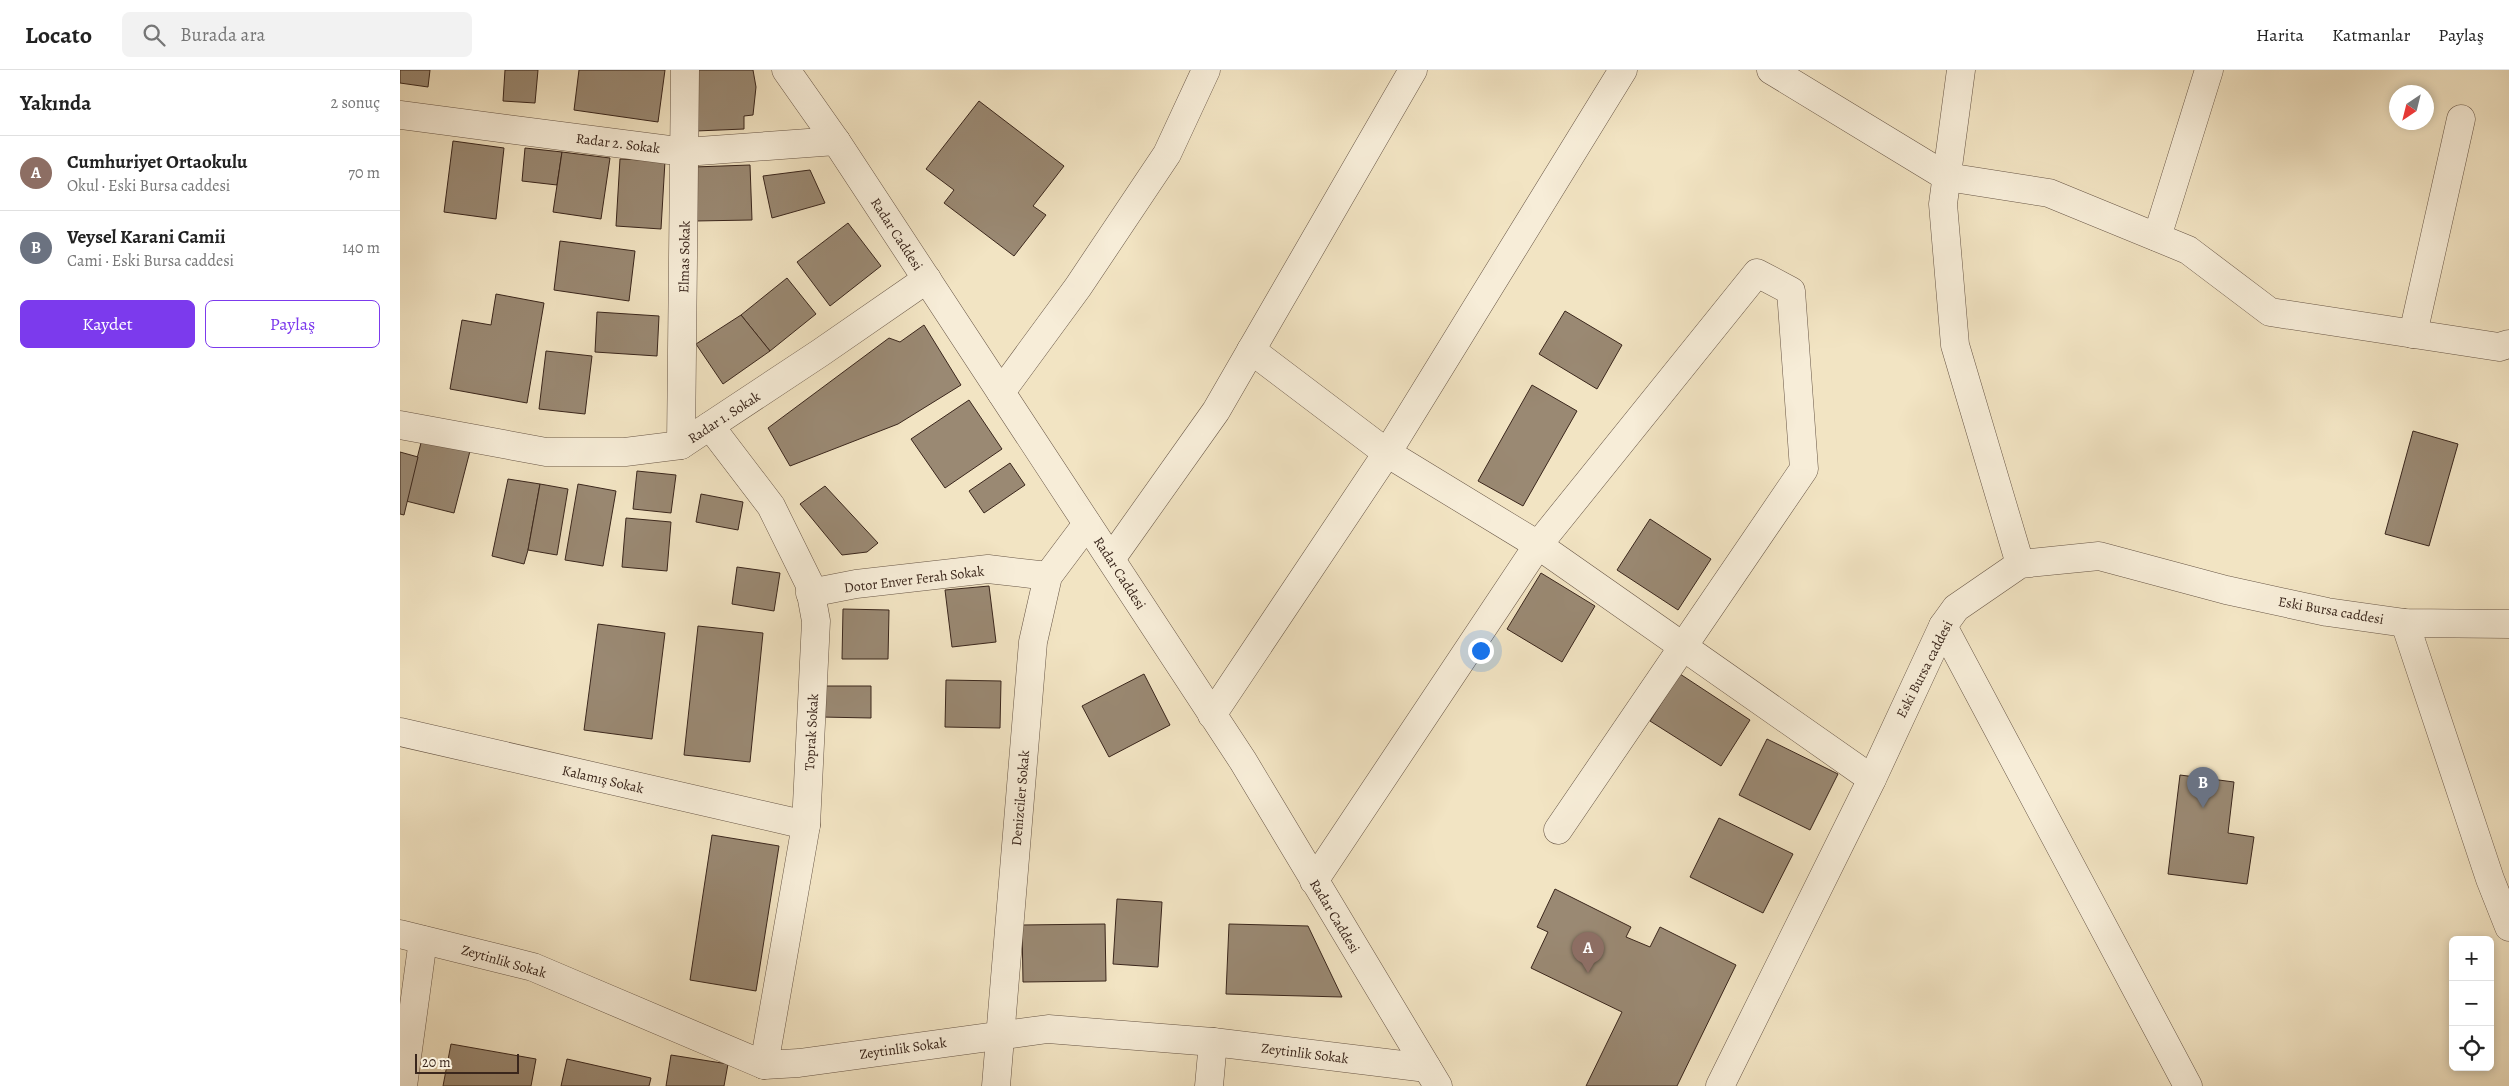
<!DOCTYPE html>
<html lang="tr">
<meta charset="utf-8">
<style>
:root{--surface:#fff;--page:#f2f2f2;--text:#222;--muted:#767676;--line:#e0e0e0;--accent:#7c3aed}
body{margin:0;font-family:Alegreya,serif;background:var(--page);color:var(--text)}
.controls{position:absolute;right:15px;bottom:15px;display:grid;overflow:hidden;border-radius:8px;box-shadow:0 2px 8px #0003}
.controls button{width:45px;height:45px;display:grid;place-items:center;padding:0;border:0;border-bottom:1px solid var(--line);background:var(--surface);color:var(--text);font:25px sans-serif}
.compass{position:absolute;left:1989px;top:15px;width:45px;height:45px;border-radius:50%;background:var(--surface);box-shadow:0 2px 8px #0003;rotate:215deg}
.scale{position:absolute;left:15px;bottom:12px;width:104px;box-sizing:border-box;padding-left:5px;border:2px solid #3a261c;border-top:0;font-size:14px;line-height:18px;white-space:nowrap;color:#3a261c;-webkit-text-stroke:4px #f7edd8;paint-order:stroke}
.you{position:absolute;left:1080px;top:580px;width:18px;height:18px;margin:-12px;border:4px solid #fff;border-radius:50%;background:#1a73e8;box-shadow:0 0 0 8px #1a73e833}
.badge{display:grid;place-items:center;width:32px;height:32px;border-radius:50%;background:var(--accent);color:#fff;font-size:16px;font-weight:700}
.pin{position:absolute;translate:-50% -41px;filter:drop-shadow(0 1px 2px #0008)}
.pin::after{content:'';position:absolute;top:26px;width:18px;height:15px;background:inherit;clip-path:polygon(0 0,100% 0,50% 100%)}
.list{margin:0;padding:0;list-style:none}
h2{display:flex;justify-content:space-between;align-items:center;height:65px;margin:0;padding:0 20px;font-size:21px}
h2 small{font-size:16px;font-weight:400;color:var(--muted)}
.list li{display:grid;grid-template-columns:32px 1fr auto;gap:15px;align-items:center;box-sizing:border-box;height:75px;padding:0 20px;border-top:1px solid var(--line)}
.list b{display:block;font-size:19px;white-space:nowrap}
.list p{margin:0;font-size:16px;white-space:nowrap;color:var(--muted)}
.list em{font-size:16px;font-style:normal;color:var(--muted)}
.actions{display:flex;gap:10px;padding:15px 20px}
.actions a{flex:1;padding:11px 0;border:1px solid var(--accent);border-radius:8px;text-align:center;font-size:18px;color:var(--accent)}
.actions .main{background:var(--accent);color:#fff}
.icon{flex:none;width:28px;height:28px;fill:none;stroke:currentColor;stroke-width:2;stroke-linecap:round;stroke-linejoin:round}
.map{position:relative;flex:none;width:2109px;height:1016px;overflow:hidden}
header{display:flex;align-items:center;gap:30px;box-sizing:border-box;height:70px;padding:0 25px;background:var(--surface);border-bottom:1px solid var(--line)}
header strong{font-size:24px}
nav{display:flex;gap:28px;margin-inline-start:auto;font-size:18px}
.search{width:350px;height:45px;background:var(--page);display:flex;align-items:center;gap:12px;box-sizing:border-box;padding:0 18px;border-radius:8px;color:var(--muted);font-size:19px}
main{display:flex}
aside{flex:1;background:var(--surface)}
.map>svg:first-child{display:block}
</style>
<header>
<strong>Locato</strong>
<div class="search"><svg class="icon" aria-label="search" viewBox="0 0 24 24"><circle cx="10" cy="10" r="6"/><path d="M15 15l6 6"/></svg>Burada ara</div>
<nav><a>Harita</a><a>Katmanlar</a><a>Paylaş</a></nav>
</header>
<main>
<aside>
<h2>Yakında<small>2 sonuç</small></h2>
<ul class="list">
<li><span class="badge" style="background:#8d6e63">A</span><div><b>Cumhuriyet Ortaokulu</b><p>Okul · Eski Bursa caddesi</p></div><em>70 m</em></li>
<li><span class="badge" style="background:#6b7280">B</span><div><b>Veysel Karani Camii</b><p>Cami · Eski Bursa caddesi</p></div><em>140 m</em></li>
</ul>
<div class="actions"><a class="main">Kaydet</a><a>Paylaş</a></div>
</aside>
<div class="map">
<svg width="2109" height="1016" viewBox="0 0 2109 1016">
<rect width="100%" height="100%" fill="#f2e4c3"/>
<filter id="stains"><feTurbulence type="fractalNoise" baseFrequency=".004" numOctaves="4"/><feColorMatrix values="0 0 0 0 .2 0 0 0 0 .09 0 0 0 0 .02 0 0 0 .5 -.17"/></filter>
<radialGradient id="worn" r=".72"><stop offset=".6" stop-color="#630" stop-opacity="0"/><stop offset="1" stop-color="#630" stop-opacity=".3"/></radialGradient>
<g fill="#9a8973" stroke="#3a261c">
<polygon points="0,0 30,0 28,17 0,13"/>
<polygon points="105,0 138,0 135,33 103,31"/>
<polygon points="179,0 265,0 258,52 174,40"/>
<polygon points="295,0 353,0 356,17 353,45 344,46 344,59 296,61"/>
<polygon points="579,31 664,96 633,136 646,145 614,186 544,133 554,120 526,99"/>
<polygon points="53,71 104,78 96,149 44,142"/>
<polygon points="125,78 162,82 157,115 122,111"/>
<polygon points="162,82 210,88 201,149 153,142"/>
<polygon points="220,89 265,91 261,159 216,156"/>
<polygon points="350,95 352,150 295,151 294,97"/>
<polygon points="410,100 425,133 372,148 363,106"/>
<polygon points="448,153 481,196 430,236 397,192"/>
<polygon points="160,171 235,181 229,231 154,220"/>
<polygon points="387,208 416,244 370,281 341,245"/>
<polygon points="96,224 144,233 127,333 50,319 62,250 91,255"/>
<polygon points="1165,241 1222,275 1197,319 1139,284"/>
<polygon points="197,242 259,246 257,286 195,282"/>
<polygon points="341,245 370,281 323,314 296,274"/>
<polygon points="524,255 561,315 498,354 390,396 368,358 489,268 500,272"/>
<polygon points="146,281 192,286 185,344 139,339"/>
<polygon points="1132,315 1177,341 1123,436 1078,411"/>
<polygon points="569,330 602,379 545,418 511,369"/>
<polygon points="2013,361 2058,374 2029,476 1985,464"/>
<polygon points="22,369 70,381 54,443 6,431"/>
<polygon points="0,382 18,387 4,445 0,444"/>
<polygon points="610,393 625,415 584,443 569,421"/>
<polygon points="237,401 276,405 271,443 233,439"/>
<polygon points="108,409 140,414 128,480 124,494 92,486"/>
<polygon points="140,414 168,419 157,485 128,480"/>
<polygon points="178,414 216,421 203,496 165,490"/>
<polygon points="425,416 478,473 467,482 442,485 400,434"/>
<polygon points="301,424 343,432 338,460 296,452"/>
<polygon points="226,448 271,452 267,501 222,497"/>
<polygon points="1250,449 1311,489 1278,540 1217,500"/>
<polygon points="337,497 380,503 374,541 332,534"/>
<polygon points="1141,503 1195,536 1162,592 1107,559"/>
<polygon points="589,516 596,572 552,577 545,520"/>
<polygon points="443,539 489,540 488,589 442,589"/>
<polygon points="198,554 265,563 252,669 184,660"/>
<polygon points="298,556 363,563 350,692 284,685"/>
<polygon points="744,604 770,655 709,687 682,636"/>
<polygon points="1280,604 1350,650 1321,696 1250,651"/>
<polygon points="546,610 601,611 600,658 545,657"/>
<polygon points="422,616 471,616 471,648 421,647"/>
<polygon points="1367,669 1438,704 1410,760 1339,725"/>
<polygon points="1780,705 1834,712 1828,763 1854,767 1847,814 1768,804"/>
<polygon points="1319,748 1393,784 1363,843 1290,807"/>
<polygon points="312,765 379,776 356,921 290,910"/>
<polygon points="1155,819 1231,857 1226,867 1250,877 1260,857 1336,895 1277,1016 1186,1016 1222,942 1131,898 1148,862 1137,857"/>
<polygon points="717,829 762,832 758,897 713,894"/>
<polygon points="705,854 706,911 623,912 622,855"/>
<polygon points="829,854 908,856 942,927 826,924"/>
<polygon points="51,974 136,989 131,1016 43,1016"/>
<polygon points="271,985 328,994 324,1016 266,1016"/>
<polygon points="167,989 251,1008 249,1016 161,1016"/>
</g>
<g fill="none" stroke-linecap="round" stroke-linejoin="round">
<defs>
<g id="minor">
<polyline points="386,0 436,71 843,691 1038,1016"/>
<polyline points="1371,0 1547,107 1649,123 1788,180 1870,242 2099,277 2109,274"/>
<polyline points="1561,0 1543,134 1555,275 1620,494"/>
<polyline points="0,45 285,82 436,71"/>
<polyline points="1757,167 1809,0"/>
<polyline points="2013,264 2061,49"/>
<polyline points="851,280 987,383 1138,475 1472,709"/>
<polyline points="601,322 678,217 767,84 806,0"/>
<polyline points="0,355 146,382 225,382 281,375 420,283 527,209"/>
<polyline points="310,356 371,436 409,513 416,551 406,755 364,995"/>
<polyline points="281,375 285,0"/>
<polyline points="711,489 816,341 1013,0"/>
<polyline points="410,523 456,514 588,499 648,506"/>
<polyline points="2005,553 2090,809 2109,857"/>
<polyline points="1543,556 1788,1016"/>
<polyline points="812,645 987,383 1223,0"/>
<polyline points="0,662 406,755"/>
<polyline points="914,811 1138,475 1357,203 1391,221 1404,399 1158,760"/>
<polyline points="0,864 133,897 364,995 399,993 648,959 813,972 1027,998"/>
<polyline points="3,1016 23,870"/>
<polyline points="596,1016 633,572 648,506 687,454"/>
<polyline points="809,1016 813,972"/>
<polyline points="1320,1016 1472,709 1543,556 1556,538 1620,494 1699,486 1826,520 1927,542 2005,553 2109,554"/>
</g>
</defs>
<use href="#minor" stroke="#685646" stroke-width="29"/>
<use href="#minor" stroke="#f7edd8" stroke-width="28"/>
</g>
<g text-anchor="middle" stroke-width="4" stroke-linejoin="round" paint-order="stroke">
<g font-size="14" fill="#3a261c" stroke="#f7edd8">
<text transform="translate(218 73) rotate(7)" y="5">Radar 2. Sokak</text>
<text transform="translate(497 164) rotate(57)" y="5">Radar Caddesi</text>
<text transform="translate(284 187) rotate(-89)" y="5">Elmas Sokak</text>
<text transform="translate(324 347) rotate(-33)" y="5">Radar 1. Sokak</text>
<text transform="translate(720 503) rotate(57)" y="5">Radar Caddesi</text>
<text transform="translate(514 509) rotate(-7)" y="5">Dotor Enver Ferah Sokak</text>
<text transform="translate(1931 540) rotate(10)" y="5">Eski Bursa caddesi</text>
<text transform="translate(1524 599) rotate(-63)" y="5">Eski Bursa caddesi</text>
<text transform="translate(411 662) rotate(-87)" y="5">Toprak Sokak</text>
<text transform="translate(203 709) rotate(13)" y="5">Kalamış Sokak</text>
<text transform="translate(620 728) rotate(-85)" y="5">Denizciler Sokak</text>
<text transform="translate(935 846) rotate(59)" y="5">Radar Caddesi</text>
<text transform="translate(104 891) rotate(16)" y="5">Zeytinlik Sokak</text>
<text transform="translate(503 978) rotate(-8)" y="5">Zeytinlik Sokak</text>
<text transform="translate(905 983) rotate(7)" y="5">Zeytinlik Sokak</text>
</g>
</g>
<rect width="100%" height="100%" filter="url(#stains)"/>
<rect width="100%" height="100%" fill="url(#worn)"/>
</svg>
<div class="controls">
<button>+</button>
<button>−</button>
<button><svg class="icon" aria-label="locate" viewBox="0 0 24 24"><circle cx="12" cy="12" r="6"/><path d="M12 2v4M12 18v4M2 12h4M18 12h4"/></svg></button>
</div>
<svg class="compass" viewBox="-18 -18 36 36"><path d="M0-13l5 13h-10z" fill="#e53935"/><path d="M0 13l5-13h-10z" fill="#767676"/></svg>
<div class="scale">20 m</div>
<div class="you"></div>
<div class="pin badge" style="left:1188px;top:903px;background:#8d6e63">A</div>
<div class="pin badge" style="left:1803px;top:738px;background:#6b7280">B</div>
</div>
</main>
